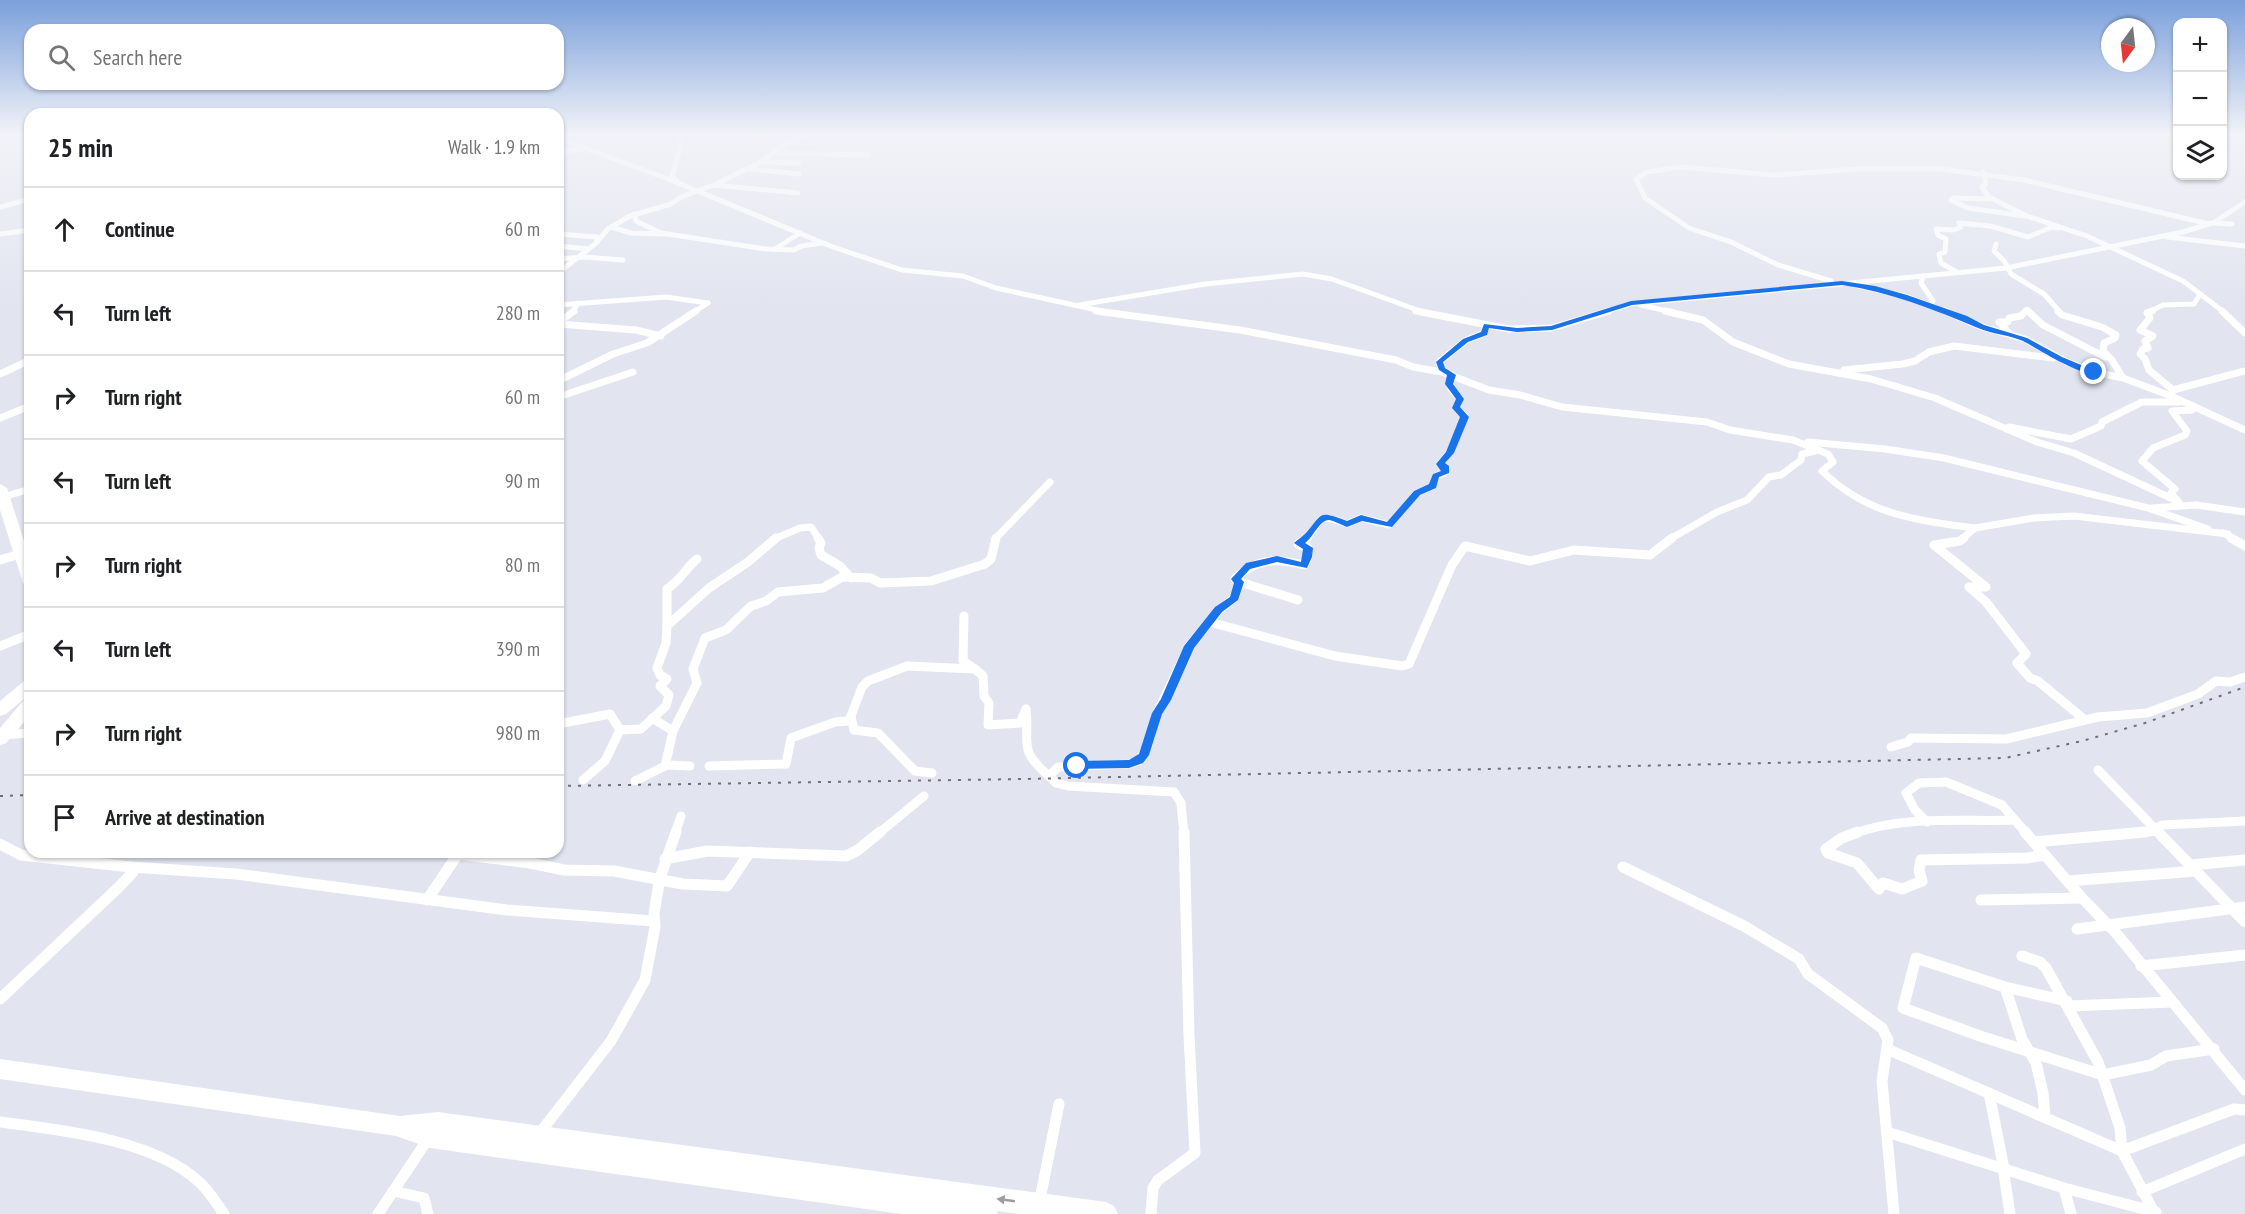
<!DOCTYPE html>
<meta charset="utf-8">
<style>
:root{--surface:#fff;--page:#f6f6f6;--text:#202124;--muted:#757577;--line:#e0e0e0}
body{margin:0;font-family:"PT Sans Narrow",sans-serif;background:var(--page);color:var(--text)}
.controls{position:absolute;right:18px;top:18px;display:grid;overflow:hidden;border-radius:12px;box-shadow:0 2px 4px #0004}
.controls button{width:54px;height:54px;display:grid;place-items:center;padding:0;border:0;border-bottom:2px solid var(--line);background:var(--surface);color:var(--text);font:30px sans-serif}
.compass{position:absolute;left:2101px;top:18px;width:54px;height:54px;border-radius:50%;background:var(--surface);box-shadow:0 2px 4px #0004;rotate:195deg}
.stop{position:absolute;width:18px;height:18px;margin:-14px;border:4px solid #1a73e8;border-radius:50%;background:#fff}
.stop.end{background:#1a73e8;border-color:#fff;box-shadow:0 2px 6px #0008}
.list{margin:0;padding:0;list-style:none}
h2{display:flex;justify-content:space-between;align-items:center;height:78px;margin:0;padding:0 24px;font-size:26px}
h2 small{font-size:20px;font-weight:400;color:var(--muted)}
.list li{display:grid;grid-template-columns:39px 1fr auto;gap:18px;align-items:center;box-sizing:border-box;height:84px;padding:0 24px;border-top:2px solid var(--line)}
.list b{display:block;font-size:22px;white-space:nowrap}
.list em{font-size:20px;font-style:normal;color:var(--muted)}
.icon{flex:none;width:33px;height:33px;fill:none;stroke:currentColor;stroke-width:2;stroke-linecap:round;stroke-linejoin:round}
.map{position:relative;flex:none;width:2245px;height:1214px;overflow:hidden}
.search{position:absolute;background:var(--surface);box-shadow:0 2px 4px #0004;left:24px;top:24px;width:540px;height:66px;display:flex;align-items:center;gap:15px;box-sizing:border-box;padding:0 21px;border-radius:18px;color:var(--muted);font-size:22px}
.panel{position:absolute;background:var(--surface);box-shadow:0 2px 4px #0004;left:24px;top:108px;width:540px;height:750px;border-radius:18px}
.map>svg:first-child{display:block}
</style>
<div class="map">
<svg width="2245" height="1214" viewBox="0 0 2245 1214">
<rect width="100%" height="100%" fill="#e2e5f0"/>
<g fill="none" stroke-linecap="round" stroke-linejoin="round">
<g stroke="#fff" stroke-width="5">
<polyline points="681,136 681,145 672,176 678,183 833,247 902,270 963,276 996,288 1106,312"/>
<polyline points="558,138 676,182"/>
<polyline points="558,152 582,149"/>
<polyline points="776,153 869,155"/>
<polyline points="762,162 799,163"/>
<polyline points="748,169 799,174"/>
<polyline points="1983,172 1986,184 1982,187 1989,197 2027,216 2087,236 2183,281 2224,312"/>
<polyline points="714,185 798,193"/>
<polyline points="1992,199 1953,198 1951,200 1968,208 2025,216"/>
<polyline points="0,207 30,199"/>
<polyline points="634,214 636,221 661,233 766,249 794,250 801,246 822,243"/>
<polyline points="2216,221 2245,202"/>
<polyline points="611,227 631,233 664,234"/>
<polyline points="0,234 30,230"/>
<polyline points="558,234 597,237 597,242"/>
<polyline points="2167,237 2245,246"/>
<polyline points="1996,244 1994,251 2005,262 2011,274 2044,294 2060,312"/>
<polyline points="558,246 589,249"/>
<polyline points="775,249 800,233"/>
<polyline points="558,259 585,257 623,260"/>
<polyline points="1957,272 1941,263 1939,254 1945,252 1946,239 1938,235 1936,229 1953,230 1961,227 1959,223 1990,226 2028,237 2052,227 2059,228"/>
<polyline points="558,273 595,244 608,229 630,216 671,204 681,197 714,185 761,162 785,144 809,136"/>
<polyline points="1923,276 1921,283 1933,301 1930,304 1934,307"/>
<polyline points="1831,281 1778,265 1731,242 1689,228 1645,198 1636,179 1647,172 1681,167 1774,175 1857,169 1941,169 2024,180 2209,224"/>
<polyline points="1854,285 1905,296 1949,312"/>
<polyline points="558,305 666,297 708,303"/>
<polyline points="1079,305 1205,284 1303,274 1332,279 1423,312"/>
<polyline points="1641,305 1671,312"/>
<polyline points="573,312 578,303"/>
<polyline points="694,312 708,303"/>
<polyline points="1604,312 1631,304 2006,268 2183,232 2212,223 2232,224"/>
<polyline points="2025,312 2027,310 2029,312"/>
<polyline points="2149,312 2163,305 2194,304 2200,294"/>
</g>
<g stroke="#fff" stroke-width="7">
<path d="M1096,311L1240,330L1396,360L1413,367L1442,372L1489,390L1520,395L1562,407L1707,422L1730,430L1793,440L1828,454L1833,462L1822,471C1867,515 1915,520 1975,528"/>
<polyline points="1416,311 1509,329 1552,328 1609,311"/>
<polyline points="1665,311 1703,320 1733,342 1789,364 1871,379 1935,398 2037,442 2074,453 2177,501"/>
<polyline points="1945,311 1982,327 2025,339 2067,362 2094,372 2123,378 2171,396 2245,430"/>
<polyline points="2028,311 2043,325 2105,357"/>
<polyline points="2058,311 2062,315 2102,327 2116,335 2115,338 2104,343 2103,351 2112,360 2123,378"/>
<polyline points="2152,311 2147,313 2150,318 2140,330 2153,336 2145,341 2148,348 2143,349 2140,354 2145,359 2149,370 2173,390"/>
<polyline points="2222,311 2245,333"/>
<polyline points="558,323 574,311"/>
<polyline points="558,324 636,330 661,336"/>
<polyline points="2011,335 1999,322 2008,322 2009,318 2021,316 2026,311"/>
<polyline points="1844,370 1903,364 1915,361 1929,352 1954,346 2053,358"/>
<polyline points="0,374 30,360"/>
<polyline points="558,381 613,354 647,343 696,311"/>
<polyline points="2172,393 2173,390 2245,371"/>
<polyline points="558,397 633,372"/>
<polyline points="0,418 30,406"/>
<polyline points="2009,427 2071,439 2101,426 2102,422 2142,402 2179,402"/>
<polyline points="1808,442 1885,449 1944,458 2148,508 2208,529"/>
<polyline points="3,497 30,489"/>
<polyline points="2181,505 2171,493 2175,489 2142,461 2153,448 2185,435 2187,431 2172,411 2192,410"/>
<polyline points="2152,508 2196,505 2245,512"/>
<polyline points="2223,533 2234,539"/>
<polyline points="774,539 800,528 811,527 819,539"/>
<polyline points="995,539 1050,482"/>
<path d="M1305,539C1326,522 1311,511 1347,524L1361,518L1389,525L1417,493L1433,486L1436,476L1445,473V467L1440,464L1450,452L1465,416L1456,408L1460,399L1451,389L1449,377L1452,375L1441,369L1439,362L1465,341L1484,333L1486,325"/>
<polyline points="1670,539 1717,512 1747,500 1769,477 1781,475 1801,460 1802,454 1815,451"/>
<polyline points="1962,539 1975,528 2034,518 2074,516 2228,534"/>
</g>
<g stroke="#fff" stroke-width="9">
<polyline points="818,538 821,543 819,548 821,555 840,566 851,578"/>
<polyline points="1964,538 1960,541 1934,545 1986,587 1969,587 1986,602 2026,654 2017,663 2030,678 2038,681 2085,720"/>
<polyline points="2231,538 2245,546"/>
<polyline points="0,560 20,554"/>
<polyline points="1240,582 1298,600"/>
<polyline points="964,616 963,661 975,669"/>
<polyline points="1210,622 1335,656 1402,666 1409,664 1452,565 1465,546 1530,561 1574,550 1650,555 1672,538"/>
<path d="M667,626V589C682,579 684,570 697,559"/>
<polyline points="0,646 30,634"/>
<path d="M1026,709C1030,743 1017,749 1049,776"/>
<polyline points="851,717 854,730 878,733 915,771 932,773"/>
<polyline points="652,718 673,731"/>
<polyline points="558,724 610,714 620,730 641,729 666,706 669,695 660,686 667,679 660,675 657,668 666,643 667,626 709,588 748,562 776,538"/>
<polyline points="4,735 30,733"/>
<polyline points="1891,747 1908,742 1911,738 2006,739 2098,717 2147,713 2198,694 2216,681 2230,682 2245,677"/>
<polyline points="690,766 667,765 666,762 673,731 697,683 693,669 705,638 726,630 751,606 766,601 778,592 823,588 842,577 871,578 880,583 931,581 985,564 991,559 996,538"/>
<polyline points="709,766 786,764 791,738 835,722 849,721 862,687 868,681 907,666 975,669 983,676 984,696 989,703 988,725 1020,723 1026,709"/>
<polyline points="2098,770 2160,834"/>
<polyline points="583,780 605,761 620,730"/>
<polyline points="635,781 667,765"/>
<polyline points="1927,822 1915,810 1906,793 1919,783 1946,782 2002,805 2027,834"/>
<polyline points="675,834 681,816"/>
<polyline points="878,834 924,796"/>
<path d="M1184,834L1181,803L1174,792L1068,786L1056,783L1049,776L1058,767L1129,764L1139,761L1147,748L1157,713L1189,646L1219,610L1234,598L1240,582L1235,579C1256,558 1276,558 1304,565L1308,557V548L1298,544L1307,538"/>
<path d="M1853,834C1904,815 1962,822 2015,820"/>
<polyline points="2128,834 2158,831 2158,827 2162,825 2245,821"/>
</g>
<g stroke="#fff" stroke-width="11">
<polyline points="1858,832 1842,838 1826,849 1828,853 1857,863 1879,889 1883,883 1902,889 1922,881 1919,870 1921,860 2027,858 2045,855"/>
<polyline points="2025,832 2082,898 2116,933 2245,1090"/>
<polyline points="2158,832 2245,922"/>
<polyline points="2034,842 2145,832"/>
<polyline points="0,844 21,855 131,867 236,874 507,910 653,921"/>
<polyline points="665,859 707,851 846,856 858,850 880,832"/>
<polyline points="2190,865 2245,860"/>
<polyline points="1623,867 1744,926 1799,959 1808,974 1882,1028 1888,1040 1882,1081 1894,1214"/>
<polyline points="2068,881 2196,871"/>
<polyline points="427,900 458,854 530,863 564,870 614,871 683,884 727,886 750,852"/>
<polyline points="1981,900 2082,898"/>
<polyline points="2077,929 2245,907"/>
<polyline points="2022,956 2040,962 2046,968 2098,1062 2120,1128 2122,1151 2155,1214"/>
<polyline points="2141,966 2245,955"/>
<polyline points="2005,987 1916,958 1903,1008 1980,1036 2103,1075 2151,1065 2166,1056 2214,1049"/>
<polyline points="0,999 120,886 133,872 131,867"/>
<polyline points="2069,1006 2172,1002"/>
<polyline points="1887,1049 2122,1151 2234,1109 2245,1110"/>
<polyline points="1989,1093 2004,1169"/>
<polyline points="2045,1117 2043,1093 2036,1063 2022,1039 2005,987 2067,1001"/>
<path d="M0,1122C60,1130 152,1139 198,1181C209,1190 216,1203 224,1214"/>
<polyline points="1887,1132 2064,1188 2156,1212"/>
<polyline points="539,1134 611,1041 645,980 655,927 654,913 660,878 676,832"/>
<polyline points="2003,1167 2010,1214"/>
<polyline points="2064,1188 2071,1214"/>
<polyline points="393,1191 424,1198 428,1214"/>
<polyline points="2142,1192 2245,1149"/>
<polyline points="378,1214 430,1136"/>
<polyline points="1037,1214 1059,1104"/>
<polyline points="1151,1214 1153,1188 1158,1180 1195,1153 1189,1035 1184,832"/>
</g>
<g fill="#fff" fill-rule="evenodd">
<polygon points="0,484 7,488 30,560 30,588 23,583 0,510"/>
<polygon points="30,679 30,694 6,714 0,716 0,701 24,681"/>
<polygon points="30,698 30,715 6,743 0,745 0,728 24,700"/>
<polygon points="0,1059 400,1116 438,1112 1106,1202 1114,1206 1118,1214 1020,1214 996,1211 998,1214 902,1214 430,1148 396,1136 0,1079"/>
</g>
<g stroke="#6e6f76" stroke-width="2" stroke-dasharray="3 7" stroke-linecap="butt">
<polyline points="558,786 1023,779 2005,758 2082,741 2145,723 2245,687"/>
<polyline points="0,796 30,795"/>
</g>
</g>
<defs><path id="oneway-solid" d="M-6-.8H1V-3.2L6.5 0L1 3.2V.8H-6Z" transform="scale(1.5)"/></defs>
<use fill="#9d9d9f" href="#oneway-solid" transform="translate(1006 1200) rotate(-172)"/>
<linearGradient id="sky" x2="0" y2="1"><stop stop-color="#7ba0db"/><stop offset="0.44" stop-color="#f2f3f8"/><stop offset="1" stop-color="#f2f3f8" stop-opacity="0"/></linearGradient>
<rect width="2245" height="306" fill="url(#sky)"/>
<path fill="#1a73e8" d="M1842,281L1875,286L1907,295L1967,316L1984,325L2027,338L2062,357L2098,372C2085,380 2037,348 2023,341C2009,335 1992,334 1978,328C1933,309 1890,292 1842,285L1632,305L1552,330L1517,332L1489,328L1487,335L1468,342L1443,362L1445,368L1456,375L1453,384L1464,399L1460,407L1469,417L1454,453L1445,463L1449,466V473L1439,477L1436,488L1420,495L1392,527L1362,521L1347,527C1342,525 1335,521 1329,520C1319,520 1313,538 1305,543L1313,548L1312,557L1307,568L1277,562L1250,569L1241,579L1244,582L1238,600L1222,612L1194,648L1171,700L1162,714L1149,755L1143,763L1129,768L1073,769L1071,766L1077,761L1129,760L1139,754L1152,713L1161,699L1184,646L1215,607L1230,597L1234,583L1231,579L1246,563L1277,556L1301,562L1303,549L1294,543C1297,540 1302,537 1306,533C1323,513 1318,510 1347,521L1361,515L1387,522L1414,491L1429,484L1433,474L1441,471L1436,464L1446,452L1460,417L1452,408L1456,399L1445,384L1447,375L1439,370L1436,362L1463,339L1481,332L1484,324L1517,328L1551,326L1631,301Z"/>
</svg>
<div class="controls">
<button>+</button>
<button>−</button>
<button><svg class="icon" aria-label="layers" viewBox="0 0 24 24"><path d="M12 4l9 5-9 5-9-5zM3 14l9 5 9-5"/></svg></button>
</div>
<svg class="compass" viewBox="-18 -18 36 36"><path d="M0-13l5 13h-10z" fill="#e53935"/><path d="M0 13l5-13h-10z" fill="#757577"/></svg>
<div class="stop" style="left:1077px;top:766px"></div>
<div class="stop end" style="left:2094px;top:372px"></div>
<div class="search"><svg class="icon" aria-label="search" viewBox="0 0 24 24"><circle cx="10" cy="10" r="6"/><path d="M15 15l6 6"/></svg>Search here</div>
<section class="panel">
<h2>25 min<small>Walk · 1.9 km</small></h2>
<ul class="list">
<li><svg class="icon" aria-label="ahead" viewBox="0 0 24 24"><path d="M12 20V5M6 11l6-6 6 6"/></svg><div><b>Continue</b></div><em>60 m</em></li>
<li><svg class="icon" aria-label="left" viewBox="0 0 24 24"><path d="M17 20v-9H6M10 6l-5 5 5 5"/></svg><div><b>Turn left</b></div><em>280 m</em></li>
<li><svg class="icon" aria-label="right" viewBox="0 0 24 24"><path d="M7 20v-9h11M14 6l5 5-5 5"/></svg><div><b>Turn right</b></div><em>60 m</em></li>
<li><svg class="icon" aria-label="left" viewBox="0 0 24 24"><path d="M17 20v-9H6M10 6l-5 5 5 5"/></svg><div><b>Turn left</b></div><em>90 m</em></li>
<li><svg class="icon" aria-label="right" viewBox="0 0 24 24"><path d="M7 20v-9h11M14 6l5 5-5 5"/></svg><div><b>Turn right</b></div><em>80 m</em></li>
<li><svg class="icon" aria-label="left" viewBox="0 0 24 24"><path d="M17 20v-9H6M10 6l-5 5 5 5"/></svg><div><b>Turn left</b></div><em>390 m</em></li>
<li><svg class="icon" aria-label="right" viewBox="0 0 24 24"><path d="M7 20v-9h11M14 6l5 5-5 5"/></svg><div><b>Turn right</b></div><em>980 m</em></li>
<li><svg class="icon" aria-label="arrive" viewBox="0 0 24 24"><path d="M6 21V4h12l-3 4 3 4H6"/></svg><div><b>Arrive at destination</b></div></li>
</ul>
</section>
</div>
